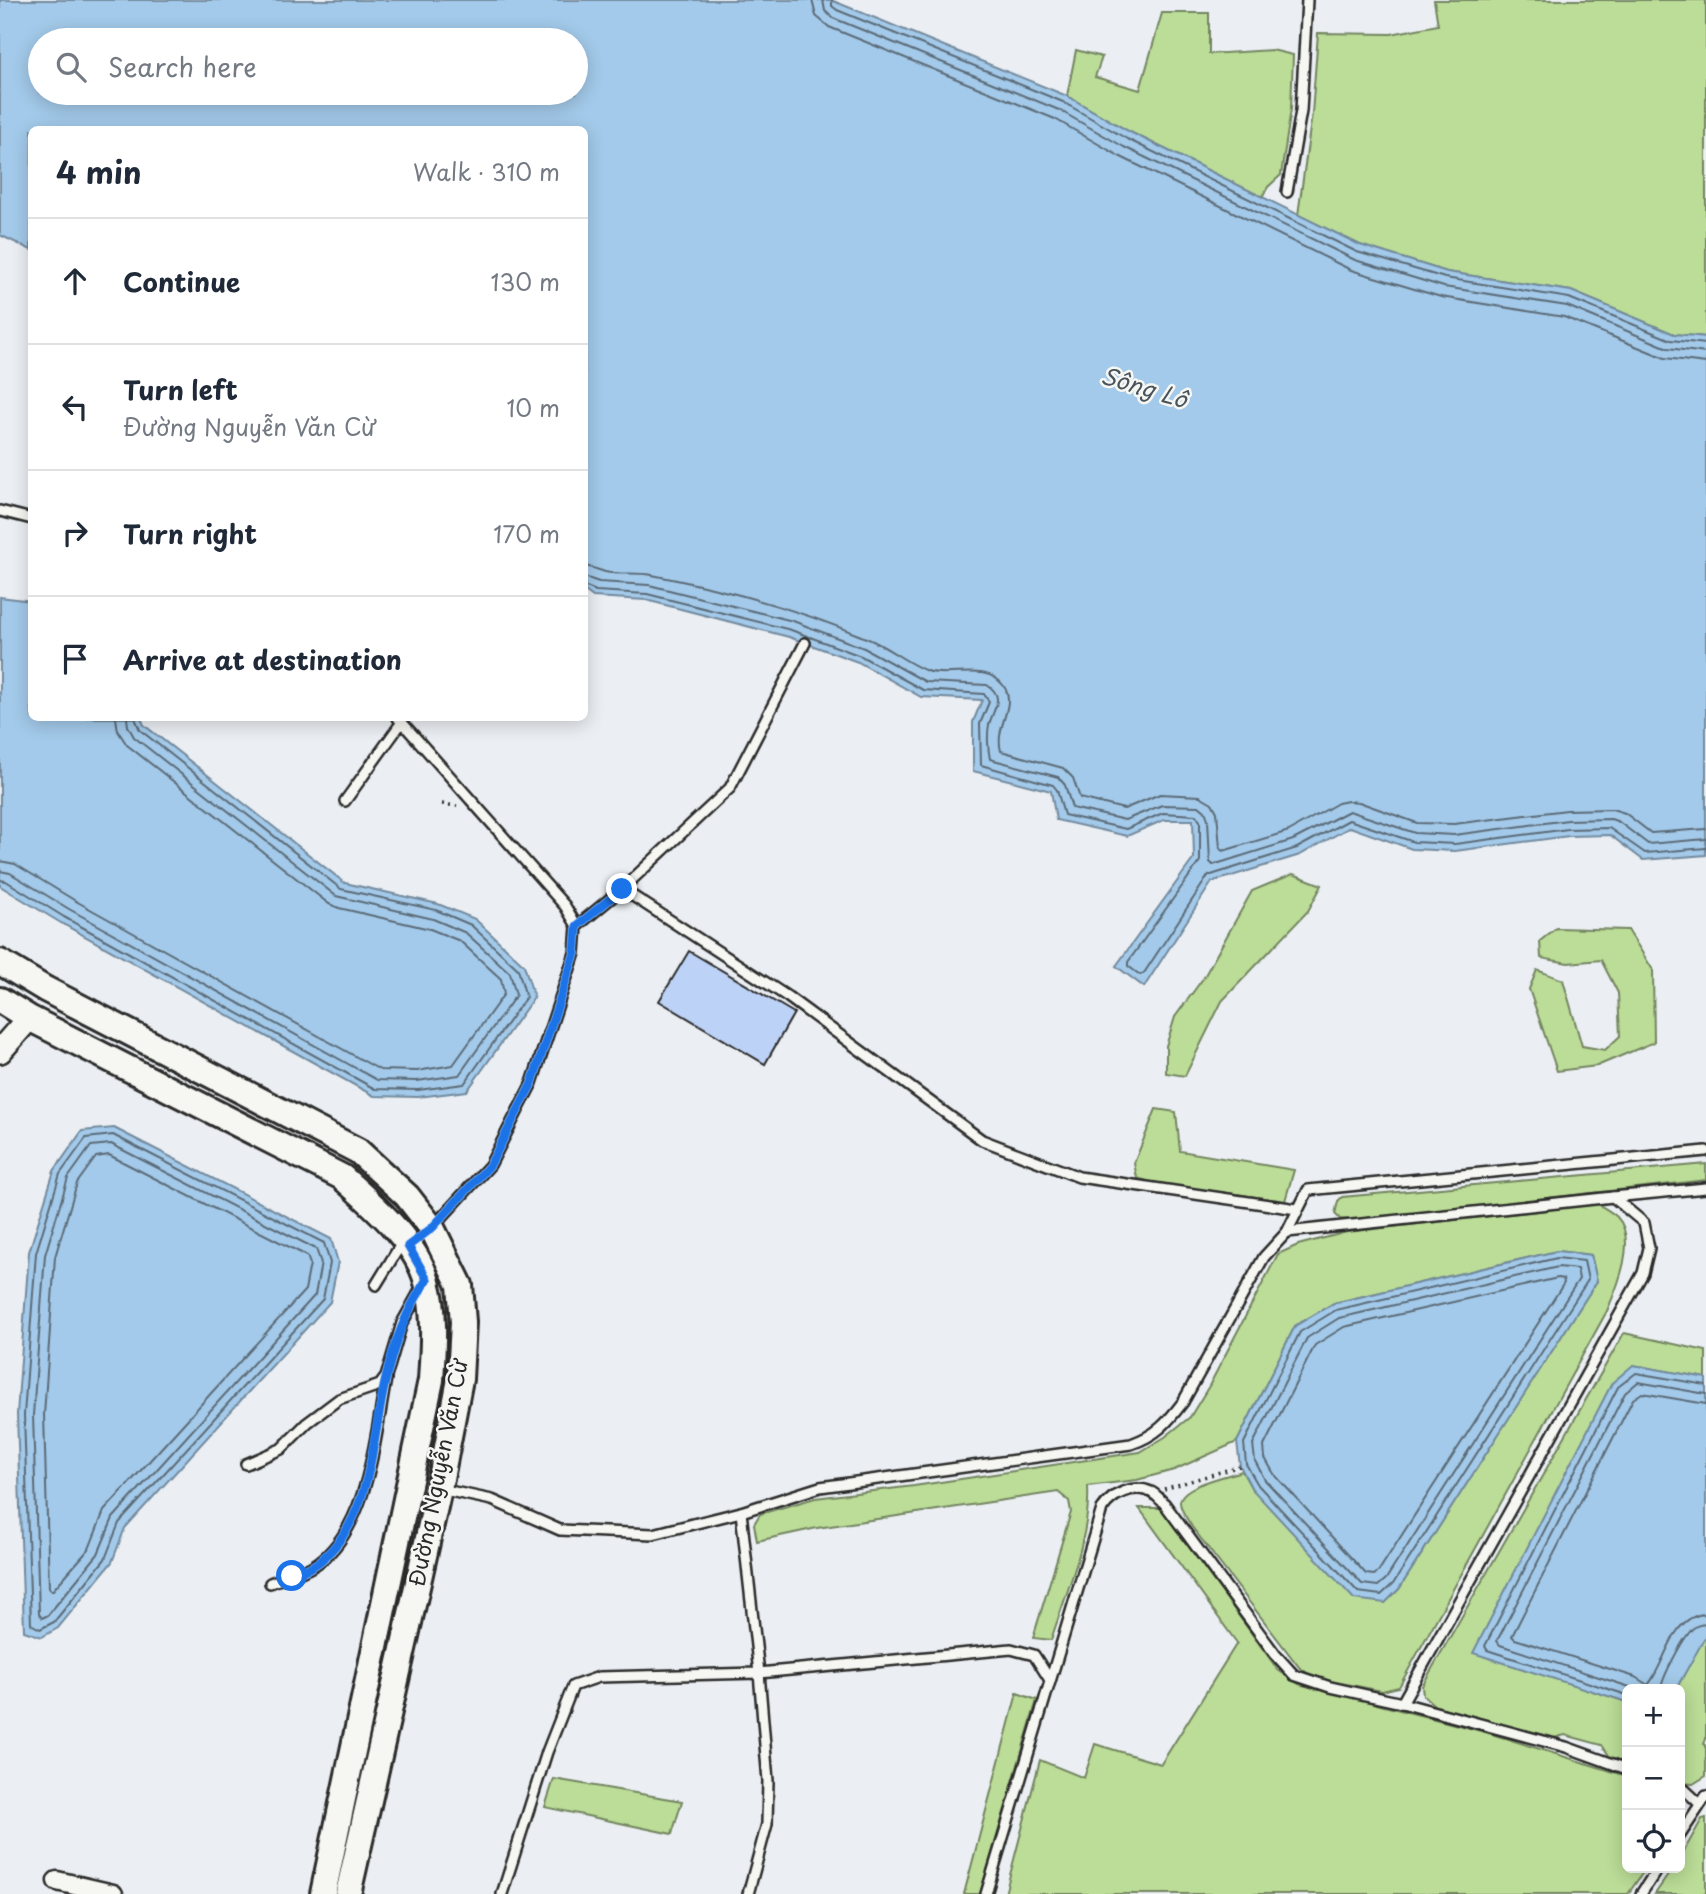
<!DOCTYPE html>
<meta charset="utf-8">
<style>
:root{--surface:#fff;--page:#f6f6f7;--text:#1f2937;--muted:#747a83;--line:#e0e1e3}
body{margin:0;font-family:"Playpen Sans",sans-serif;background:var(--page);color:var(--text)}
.controls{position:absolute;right:21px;bottom:21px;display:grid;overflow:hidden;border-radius:10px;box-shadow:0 4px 18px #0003}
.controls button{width:63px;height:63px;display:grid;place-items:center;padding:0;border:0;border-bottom:2px solid var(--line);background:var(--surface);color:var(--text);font:35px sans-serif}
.stop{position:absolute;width:21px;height:21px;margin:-16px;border:5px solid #1a73e8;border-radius:50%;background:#fff}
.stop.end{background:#1a73e8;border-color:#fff;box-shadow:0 2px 7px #0008}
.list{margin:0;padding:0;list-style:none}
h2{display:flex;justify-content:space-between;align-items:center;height:91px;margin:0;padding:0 28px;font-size:30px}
h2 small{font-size:23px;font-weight:400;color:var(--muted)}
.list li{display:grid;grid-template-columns:46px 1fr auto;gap:21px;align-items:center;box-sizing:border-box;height:126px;padding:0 28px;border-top:2px solid var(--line)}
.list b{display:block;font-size:26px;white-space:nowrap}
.list p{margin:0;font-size:23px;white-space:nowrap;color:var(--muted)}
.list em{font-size:23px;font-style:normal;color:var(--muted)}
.icon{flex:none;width:38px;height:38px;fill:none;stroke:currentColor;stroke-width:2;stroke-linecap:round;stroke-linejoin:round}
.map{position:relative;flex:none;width:1706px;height:1894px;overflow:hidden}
.search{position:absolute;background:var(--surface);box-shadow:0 4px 18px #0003;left:28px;top:28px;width:560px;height:77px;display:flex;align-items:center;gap:18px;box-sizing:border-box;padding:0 24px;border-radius:38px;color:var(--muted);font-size:26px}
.panel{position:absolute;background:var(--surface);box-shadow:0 4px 18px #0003;left:28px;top:126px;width:560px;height:595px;border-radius:10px}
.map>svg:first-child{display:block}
</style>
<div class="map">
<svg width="1706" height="1894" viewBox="0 0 1706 1894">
<rect width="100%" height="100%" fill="#ebeff3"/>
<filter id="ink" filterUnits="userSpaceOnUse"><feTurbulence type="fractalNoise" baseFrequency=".0143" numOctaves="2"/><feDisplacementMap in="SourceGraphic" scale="14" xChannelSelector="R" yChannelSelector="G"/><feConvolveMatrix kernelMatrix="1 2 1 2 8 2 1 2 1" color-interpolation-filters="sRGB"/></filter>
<g filter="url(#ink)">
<g fill="#bbdd97" stroke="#738461" stroke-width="2">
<polygon points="1434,0 1706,0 1706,337 1674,334 1571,291 1447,272 1360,245 1298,215 1312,114 1318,33 1391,34 1438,25"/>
<polygon points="1162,13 1209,13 1209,54 1272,50 1293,55 1291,109 1281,175 1268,187 1262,197 1130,132 1067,96 1076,50 1102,57 1095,77 1140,90"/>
<polygon points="1293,874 1322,885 1308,911 1222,1001 1185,1076 1166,1073 1166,1046 1175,1017 1204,977 1252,891"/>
<polygon points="1556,928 1628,930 1653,970 1654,1042 1597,1066 1557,1071 1529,989 1537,970 1563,980 1582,1046 1605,1050 1620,1036 1618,993 1601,960 1568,963 1541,958 1540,941"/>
<polygon points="1156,1109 1176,1112 1180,1151 1294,1170 1285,1201 1154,1183 1137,1178 1134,1163"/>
<polygon points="1706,1164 1706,1180 1356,1220 1340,1219 1335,1214 1338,1201 1342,1197"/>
<path d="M1598,1204C1604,1208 1612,1212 1617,1217C1638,1239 1617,1288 1607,1311L1399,1687L1382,1691L1336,1682L1313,1677L1299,1667L1192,1527C1188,1520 1180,1510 1180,1502C1181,1485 1228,1476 1242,1471L1252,1489L1385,1603L1399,1589L1597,1281L1591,1255L1557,1251L1334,1303L1295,1326L1237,1442L1174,1470L1137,1480L1088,1486C1091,1536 1066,1593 1051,1640L1033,1638L1071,1512L1069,1501L1058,1492L817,1528L757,1541L754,1524L760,1514L815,1498L914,1486L1140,1452L1165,1437L1190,1417L1209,1386L1278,1254L1298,1245L1347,1232Z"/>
<polygon points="1624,1333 1706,1351 1706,1378 1633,1365 1474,1653 1627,1702 1627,1764 1610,1757 1602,1745 1565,1735 1554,1738 1435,1706 1423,1695 1422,1686"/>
<polygon points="1139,1508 1161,1508 1278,1670 1299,1684 1485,1732 1627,1776 1627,1868 1646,1868 1628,1894 1005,1894 1040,1760 1084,1778 1095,1744 1161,1764 1237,1643"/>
<polygon points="1704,1638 1706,1639 1706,1739 1704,1744 1706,1745 1706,1776 1693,1784 1680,1783 1680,1689 1676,1689"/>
<polygon points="1017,1693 1037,1700 980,1894 964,1894"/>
<polygon points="554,1779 682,1801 672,1834 545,1807"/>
<polygon points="1706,1818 1706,1894 1655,1894 1673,1868 1680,1868 1680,1858 1702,1819"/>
</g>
<g fill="#a3caea" stroke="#738a9e" stroke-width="2" fill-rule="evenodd">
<path d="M0,0H831L1067,96L1130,132L1360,245L1447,272L1571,291L1674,334L1706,337V855L1643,860L1610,835L1569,836L1455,851L1412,849L1350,827L1300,855L1212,882L1144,987L1116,966L1194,858L1193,820H1164L1127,836L1056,820L1051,791L973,771V722L982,700L921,697L858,662L789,637L646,600L593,597L585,591L584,130H32L31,250L0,235ZM40,40H576V93H40Z"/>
<polygon points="0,597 31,601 32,718 141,718 144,725 345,883 438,904 475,919 524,965 534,997 467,1091 418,1097 374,1096 61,923 0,886"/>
<polygon points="114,1128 331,1239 338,1262 330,1302 125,1528 112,1562 58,1628 42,1637 24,1631 17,1414 29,1252 54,1171 82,1131"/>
<polygon points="1557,1251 1591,1255 1597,1281 1399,1589 1385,1603 1354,1599 1252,1489 1240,1466 1237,1442 1295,1326 1334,1303"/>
<polygon points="1633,1365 1706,1378 1706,1639 1704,1639 1676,1689 1627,1689 1627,1702 1473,1653 1612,1383"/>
</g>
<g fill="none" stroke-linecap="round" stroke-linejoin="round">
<g stroke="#5b6b77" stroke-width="2">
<polyline points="812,0 816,16 829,27 1055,119 1119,156 1351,270 1441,297 1564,317 1665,358 1706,363"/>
<polyline points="823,0 825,11 833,18 1059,110 1124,147 1355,260 1444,287 1567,306 1668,348 1706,353"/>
<polyline points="832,0 832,6 837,10 1063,102 1127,139 1357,252 1445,278 1569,298 1671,340 1706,344"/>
<path d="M584,566C592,567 598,570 605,572C620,575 637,572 652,575C725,589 798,609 866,638C887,646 906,663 927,671C950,679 986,662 1003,685C1018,705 994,726 1001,751L1063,768L1073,778L1080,798L1124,809L1160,794L1200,796L1212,803L1217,812L1220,848L1223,851L1289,831L1338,803L1348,801L1359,802L1417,823L1454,824L1567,810L1612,809L1625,813L1651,833L1706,829"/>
<path d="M584,577L599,582L649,585L793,621L864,648L926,682L987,685C1006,697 993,709 989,725C987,734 988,750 990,759L1058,777L1065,785L1072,808L1125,820L1162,805L1199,806L1205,811L1208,819L1210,862L1213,865L1293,840L1349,811L1415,833L1454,835L1568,820L1611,819L1619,822L1648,844L1706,839"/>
<polyline points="584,586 596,591 647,594 791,630 861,656 923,690 984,694 989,702 980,724 981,765 1053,785 1057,790 1064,815 1126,829 1163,813 1196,815 1200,821 1200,861 1128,962 1128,966 1140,975 1144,973 1208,876 1297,848 1349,820 1414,842 1455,844 1568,829 1609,828 1645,853 1706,848"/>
<polyline points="0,861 15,864 74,900 380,1070 417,1071 453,1065 504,994 501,979 460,941 430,929 339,908 329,904 127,745 118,731 116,718"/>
<polyline points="0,871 10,873 69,909 377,1080 417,1081 459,1075 516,995 510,973 466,933 433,919 336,896 134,737 128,726 127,718"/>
<polyline points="0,880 6,881 64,917 375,1089 418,1090 464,1084 526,997 518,969 471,925 436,910 341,889 140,730 135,718"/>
<polygon points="113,1135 324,1243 330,1263 323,1299 119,1523 105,1559 54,1622 40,1629 31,1624 24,1415 36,1253 60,1174 86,1138"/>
<polygon points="111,1144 316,1249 321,1263 315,1295 113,1518 98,1554 48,1615 42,1618 39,1614 33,1415 45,1255 68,1178 91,1146"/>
<polygon points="109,1155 307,1256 310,1264 305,1290 104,1511 89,1549 52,1591 49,1588 44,1415 55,1257 77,1183 96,1157"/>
<polygon points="1557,1258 1584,1261 1588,1280 1393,1584 1381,1595 1358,1592 1258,1485 1246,1464 1244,1443 1300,1332 1336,1310"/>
<polygon points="1558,1267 1577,1269 1579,1279 1386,1579 1378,1586 1362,1584 1265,1480 1255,1461 1253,1444 1307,1338 1339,1318"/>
<polygon points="1558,1278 1563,1279 1564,1283 1378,1572 1374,1575 1366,1574 1274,1474 1265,1458 1264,1446 1315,1345 1344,1327"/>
<path d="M1706,1404L1642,1393L1633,1399L1512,1636L1515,1639L1635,1677L1648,1685C1666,1664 1671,1615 1706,1614"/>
<polyline points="1636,1689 1500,1645 1497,1641 1625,1393 1638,1382 1706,1394"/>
<path d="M1661,1689C1662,1678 1685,1633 1695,1627C1699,1624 1701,1625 1706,1624"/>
<polyline points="1627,1695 1487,1650 1485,1646 1618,1387 1636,1373 1706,1385"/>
</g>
</g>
<polygon fill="#bdd2f7" stroke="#2b2b2b" stroke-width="2" points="689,951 794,1013 765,1064 659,1001"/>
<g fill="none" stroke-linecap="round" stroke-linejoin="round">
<defs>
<g id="service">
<polyline points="1287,192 1301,111 1307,0"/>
<polyline points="0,511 32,519"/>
<polyline points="398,718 565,906 577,926 575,953 532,1083 490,1165 432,1228 410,1245"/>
<polyline points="345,801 402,722"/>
<polyline points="622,889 788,997 982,1140 1079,1177 1297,1209"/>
<polyline points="577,926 622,889 730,788 805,643"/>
<polyline points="1613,1197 1706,1188"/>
<polyline points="1287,1232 1613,1197 1644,1223 1649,1248 1643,1273 1402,1703"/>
<polyline points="376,1285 403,1241"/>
<polyline points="246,1464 281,1449 307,1423 339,1399 380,1385 386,1377 402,1323 422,1287"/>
<path d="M440,1489L492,1500L560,1530L653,1534L741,1512L820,1487L1131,1444C1157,1435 1167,1423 1183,1402L1264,1257L1287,1232L1308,1190L1706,1151"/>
<polyline points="741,1512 759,1673 768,1781 767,1824 748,1894"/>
<path d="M270,1583C286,1577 306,1572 319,1562C369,1525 375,1436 386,1379"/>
<polyline points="1680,1788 1685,1790 1700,1804"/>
<polyline points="1680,1835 1706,1796"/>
<polyline points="502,1894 547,1752 573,1686 599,1677 759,1673 1011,1649 1034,1655 1050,1680"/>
<path d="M986,1894L1102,1509C1112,1494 1133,1484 1151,1492C1156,1494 1160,1500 1164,1503L1275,1654L1294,1675L1330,1687L1402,1703L1566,1747L1627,1769"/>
<polyline points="1641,1894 1658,1868"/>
</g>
<polyline id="minor" points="57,1881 113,1894"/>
<polyline id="tertiary" points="0,1051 29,1018"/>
<g id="secondary">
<polyline points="0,962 45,989 358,1151 407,1196 432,1228 460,1285 463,1322 460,1379 439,1489 348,1894"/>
<path d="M0,1000L29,1018L342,1177C371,1203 417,1242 427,1282C436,1314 433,1348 431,1380L323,1894"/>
</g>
</defs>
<use href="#service" stroke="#2b2b2b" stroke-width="14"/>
<use href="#minor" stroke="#2b2b2b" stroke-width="23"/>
<use href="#tertiary" stroke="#2b2b2b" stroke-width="28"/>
<use href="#secondary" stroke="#2b2b2b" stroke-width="30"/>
<g stroke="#2b2b2b" stroke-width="3.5" stroke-dasharray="2 5" stroke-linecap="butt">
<polyline points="442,804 457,806"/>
<polyline points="1164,1489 1240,1466"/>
</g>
<use href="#service" stroke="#f6f6f2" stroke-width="9"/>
<use href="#minor" stroke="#f6f6f2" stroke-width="18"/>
<use href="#tertiary" stroke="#f6f6f2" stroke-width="23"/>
<use href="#secondary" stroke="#f6f6f2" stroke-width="24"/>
</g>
</g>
<g fill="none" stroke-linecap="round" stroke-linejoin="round" filter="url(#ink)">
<path stroke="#1a73e8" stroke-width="9" d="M292,1576C301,1571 312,1568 320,1561C373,1518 371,1440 386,1378C395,1340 406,1312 427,1279L408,1246L432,1228L490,1165L532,1083L575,953L577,926L622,889"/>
</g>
<g text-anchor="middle" stroke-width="5" stroke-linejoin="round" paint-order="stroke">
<g font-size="21" fill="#2b2b2b" stroke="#f6f6f2">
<text transform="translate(439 1473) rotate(-79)" y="7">Đường Nguyễn Văn Cừ</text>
</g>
<g font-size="23" font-style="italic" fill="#49535b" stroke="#f6f6f2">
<text transform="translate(1144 388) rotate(17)" y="8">Sông Lô</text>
</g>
</g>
</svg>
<div class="controls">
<button>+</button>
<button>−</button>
<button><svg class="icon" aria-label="locate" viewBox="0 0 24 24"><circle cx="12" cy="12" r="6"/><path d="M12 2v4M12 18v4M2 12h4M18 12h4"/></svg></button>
</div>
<div class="stop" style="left:292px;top:1576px"></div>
<div class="stop end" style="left:622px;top:889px"></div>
<div class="search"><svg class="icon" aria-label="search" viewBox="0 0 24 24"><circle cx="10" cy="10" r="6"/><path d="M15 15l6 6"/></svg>Search here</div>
<section class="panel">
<h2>4 min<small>Walk · 310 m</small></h2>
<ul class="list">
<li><svg class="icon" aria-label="ahead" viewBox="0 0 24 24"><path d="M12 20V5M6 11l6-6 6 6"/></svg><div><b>Continue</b></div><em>130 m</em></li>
<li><svg class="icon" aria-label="left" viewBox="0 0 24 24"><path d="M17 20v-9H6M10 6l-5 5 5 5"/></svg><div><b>Turn left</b><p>Đường Nguyễn Văn Cừ</p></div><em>10 m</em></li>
<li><svg class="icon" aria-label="right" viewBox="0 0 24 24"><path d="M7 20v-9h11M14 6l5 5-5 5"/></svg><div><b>Turn right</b></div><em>170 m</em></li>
<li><svg class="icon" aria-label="arrive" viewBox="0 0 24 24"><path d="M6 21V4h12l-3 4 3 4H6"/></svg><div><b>Arrive at destination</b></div></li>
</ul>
</section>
</div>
